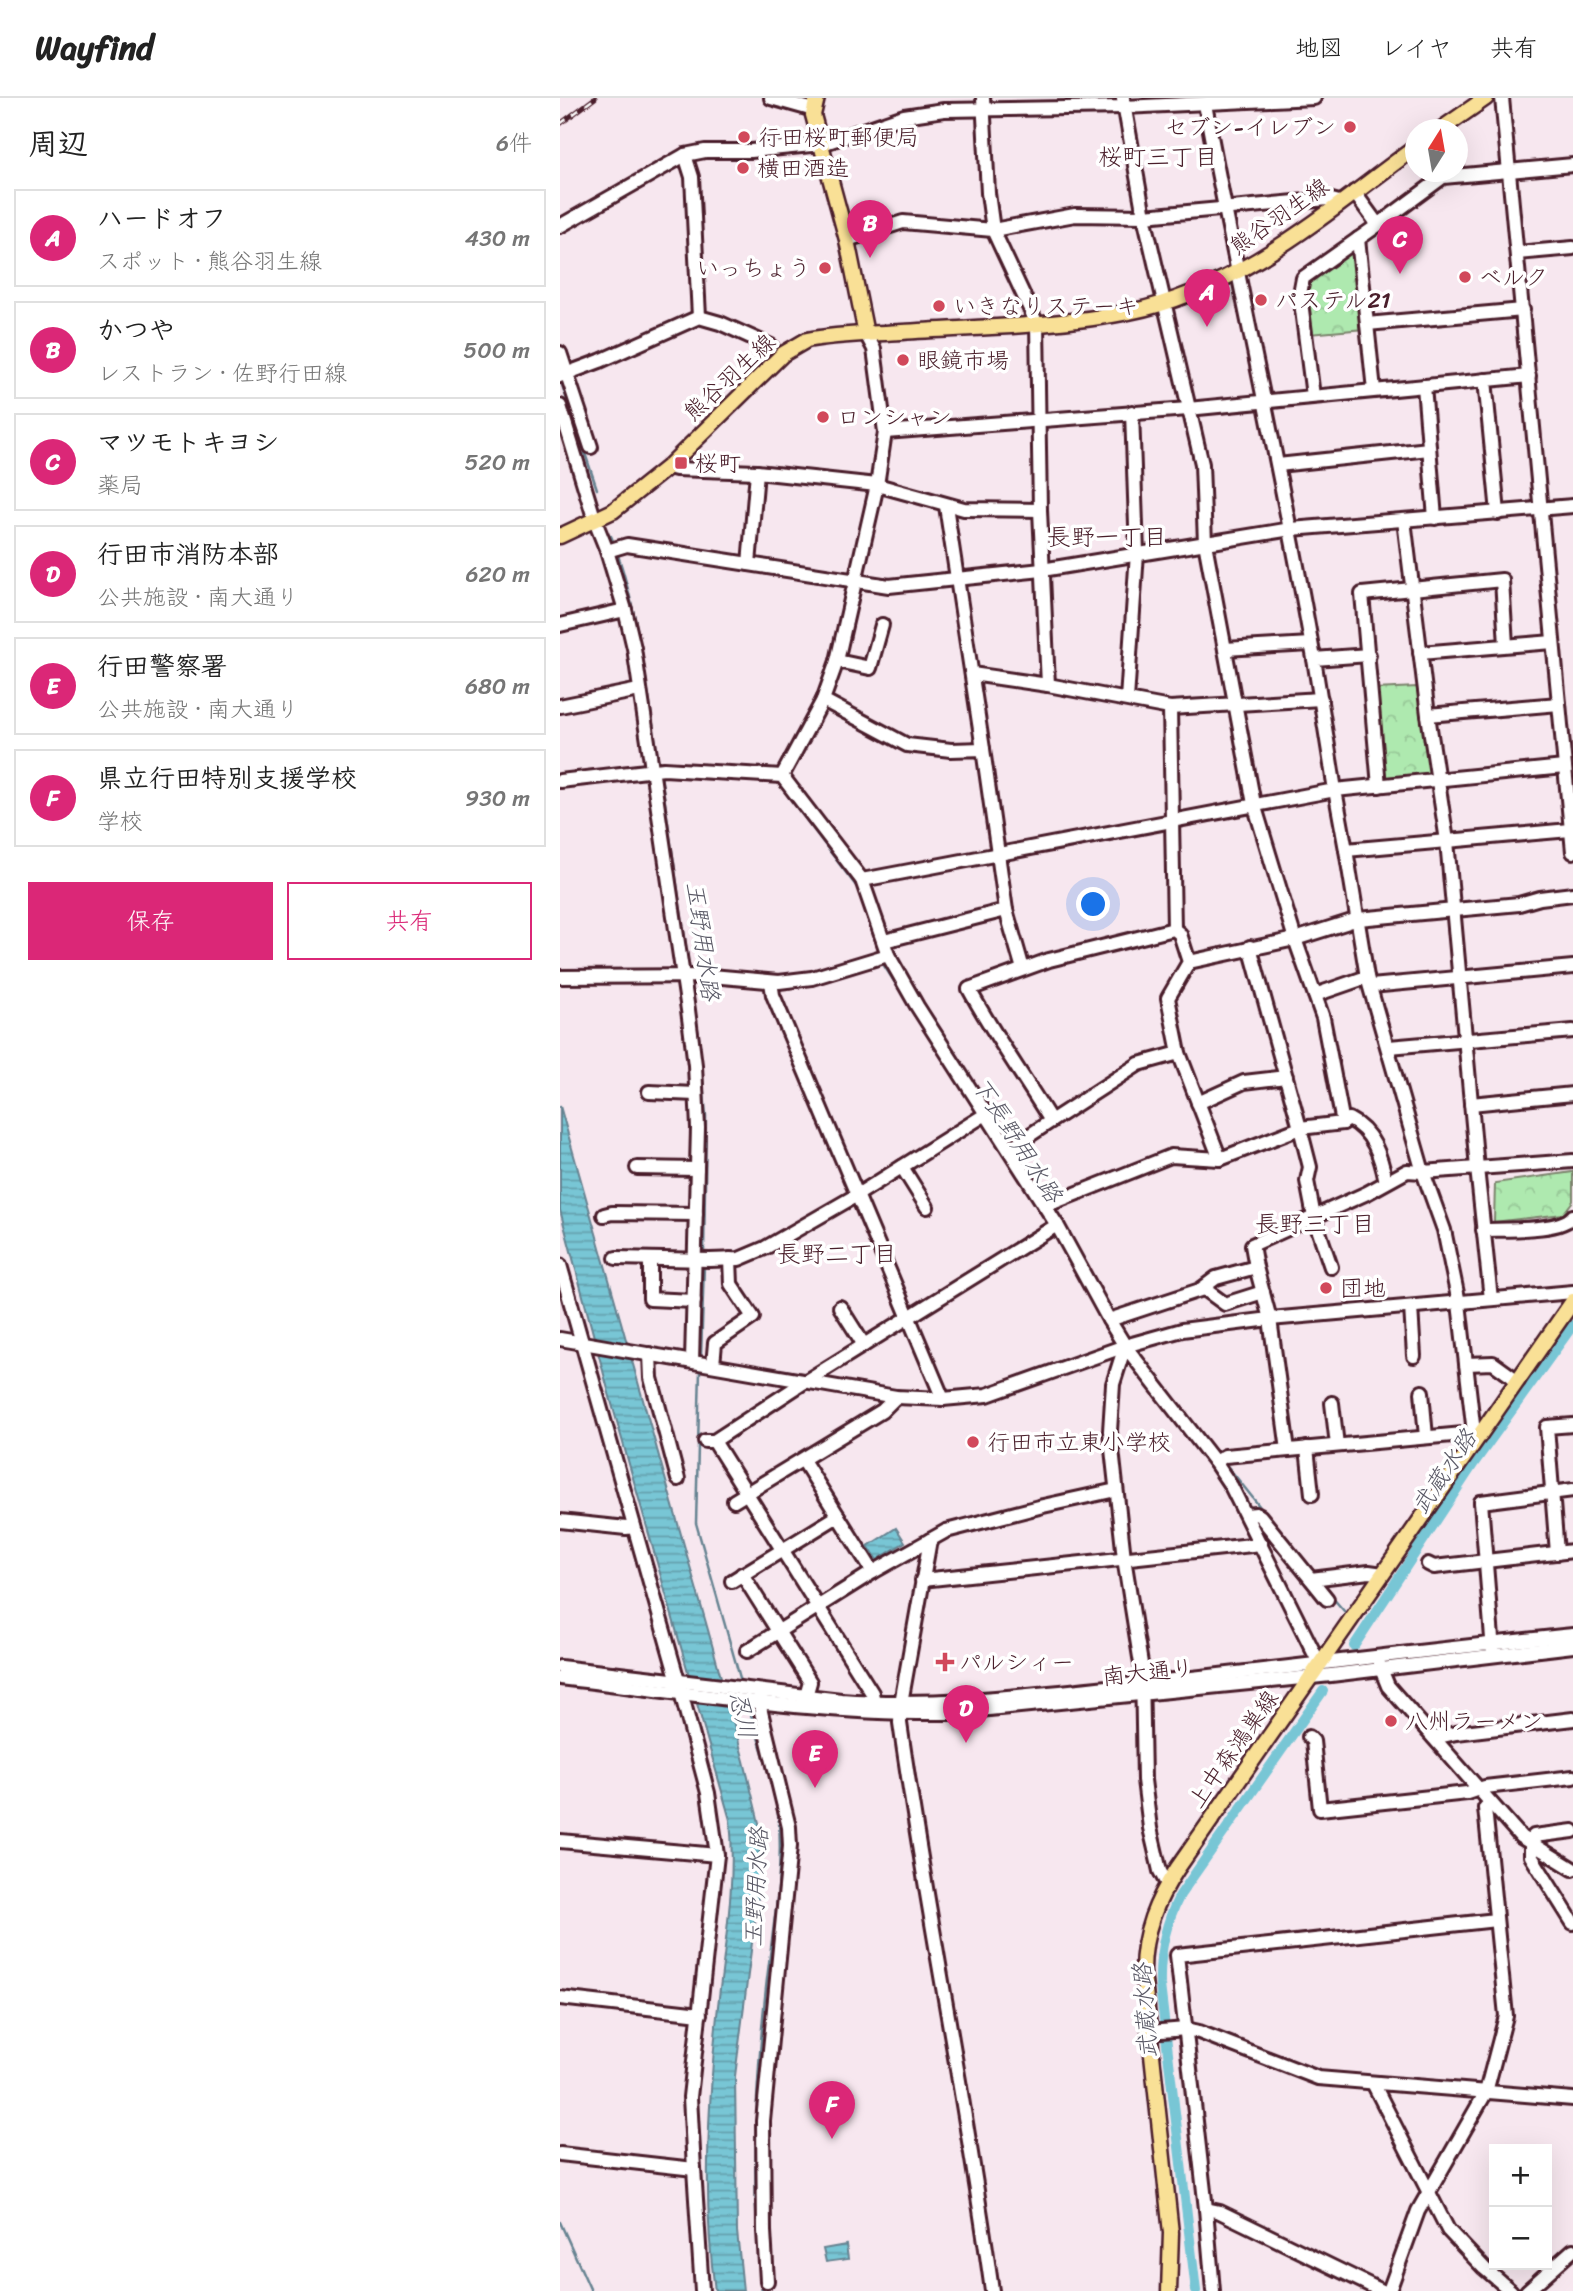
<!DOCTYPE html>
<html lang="ja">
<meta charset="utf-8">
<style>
:root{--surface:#fff;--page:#f6f6f6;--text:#222;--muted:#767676;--line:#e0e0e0;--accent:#db2777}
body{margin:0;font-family:Sriracha,"Klee One",sans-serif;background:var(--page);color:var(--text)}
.controls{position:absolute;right:21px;bottom:21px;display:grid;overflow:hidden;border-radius:0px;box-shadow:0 7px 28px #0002}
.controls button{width:63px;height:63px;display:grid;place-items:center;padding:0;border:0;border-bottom:2px solid var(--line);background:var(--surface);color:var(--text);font:35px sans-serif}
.compass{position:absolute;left:845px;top:21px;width:63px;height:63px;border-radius:50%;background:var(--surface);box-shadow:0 7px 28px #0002;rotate:11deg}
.you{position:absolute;left:534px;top:807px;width:24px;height:24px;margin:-18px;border:5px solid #fff;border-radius:50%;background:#1a73e8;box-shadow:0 0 0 10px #1a73e833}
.badge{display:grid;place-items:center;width:46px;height:46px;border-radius:50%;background:var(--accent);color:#fff;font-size:23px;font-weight:700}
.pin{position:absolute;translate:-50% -58px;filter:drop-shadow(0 2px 4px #0008)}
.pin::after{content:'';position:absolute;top:37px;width:24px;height:21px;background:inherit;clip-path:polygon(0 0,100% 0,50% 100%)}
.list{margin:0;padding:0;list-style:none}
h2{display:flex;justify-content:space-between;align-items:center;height:91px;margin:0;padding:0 28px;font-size:30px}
h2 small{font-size:23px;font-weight:400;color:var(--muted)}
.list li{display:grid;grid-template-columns:46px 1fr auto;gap:21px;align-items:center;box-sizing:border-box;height:98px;margin:0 14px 14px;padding:0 14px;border:2px solid var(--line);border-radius:0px}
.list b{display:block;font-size:26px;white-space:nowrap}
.list p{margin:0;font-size:23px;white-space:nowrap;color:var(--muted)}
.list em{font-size:23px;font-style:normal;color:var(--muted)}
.actions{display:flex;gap:14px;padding:21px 28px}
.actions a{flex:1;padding:16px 0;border:2px solid var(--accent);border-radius:0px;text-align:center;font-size:24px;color:var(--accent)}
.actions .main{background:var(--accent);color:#fff}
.map{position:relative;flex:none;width:1013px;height:2193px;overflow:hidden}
header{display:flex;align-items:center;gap:42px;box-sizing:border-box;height:98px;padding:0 35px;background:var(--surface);border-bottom:2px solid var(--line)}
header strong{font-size:33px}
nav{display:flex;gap:38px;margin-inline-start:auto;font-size:24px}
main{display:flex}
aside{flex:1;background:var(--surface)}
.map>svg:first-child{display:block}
</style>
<header>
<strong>Wayfind</strong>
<nav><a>地図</a><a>レイヤ</a><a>共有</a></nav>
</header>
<main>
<aside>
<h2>周辺<small>6件</small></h2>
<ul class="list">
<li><span class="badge">A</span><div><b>ハードオフ</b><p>スポット · 熊谷羽生線</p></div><em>430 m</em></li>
<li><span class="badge">B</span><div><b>かつや</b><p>レストラン · 佐野行田線</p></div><em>500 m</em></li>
<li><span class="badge">C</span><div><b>マツモトキヨシ</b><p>薬局</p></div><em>520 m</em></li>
<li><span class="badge">D</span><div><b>行田市消防本部</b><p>公共施設 · 南大通り</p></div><em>620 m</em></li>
<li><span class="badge">E</span><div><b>行田警察署</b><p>公共施設 · 南大通り</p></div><em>680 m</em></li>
<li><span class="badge">F</span><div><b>県立行田特別支援学校</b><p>学校</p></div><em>930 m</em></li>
</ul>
<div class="actions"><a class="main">保存</a><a>共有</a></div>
</aside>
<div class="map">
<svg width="1013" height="2193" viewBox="0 0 1013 2193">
<defs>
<pattern id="park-crowns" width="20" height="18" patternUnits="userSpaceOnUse" patternTransform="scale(1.75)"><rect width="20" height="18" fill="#aee9af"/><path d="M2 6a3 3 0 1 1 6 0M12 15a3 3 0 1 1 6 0" fill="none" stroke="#97c797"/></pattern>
<pattern id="water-rules" width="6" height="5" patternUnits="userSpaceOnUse" patternTransform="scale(1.75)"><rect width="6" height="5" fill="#78c6d5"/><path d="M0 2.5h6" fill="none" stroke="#64a0ad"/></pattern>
</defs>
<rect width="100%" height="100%" fill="#f7e7ef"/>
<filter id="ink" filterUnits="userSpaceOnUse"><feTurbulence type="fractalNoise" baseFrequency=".0143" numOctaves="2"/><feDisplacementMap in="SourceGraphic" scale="14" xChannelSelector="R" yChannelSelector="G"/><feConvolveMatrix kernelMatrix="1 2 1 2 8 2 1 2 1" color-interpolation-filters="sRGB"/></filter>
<g filter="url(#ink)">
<g fill="url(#park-crowns)" stroke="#7c846d" stroke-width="2">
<polygon points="794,148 804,231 749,236 745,196 747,182"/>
<polygon points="857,589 872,677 823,682 815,591"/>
<polygon points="1013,1074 1013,1103 1003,1116 934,1124 935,1085"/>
</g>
<g fill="url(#water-rules)" stroke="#668391" stroke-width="2">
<path d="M0,1008L148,1532L184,1663L200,1729V1782L175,1978L177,2133L183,2193H155C143,2105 148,2016 156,1928C162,1859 177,1791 170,1722L50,1299L0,1112Z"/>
<polygon points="336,1430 345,1444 317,1462 308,1448"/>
<polygon points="286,2147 288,2161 266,2164 263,2151"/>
</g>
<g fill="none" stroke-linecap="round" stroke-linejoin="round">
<g stroke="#668391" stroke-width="2.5">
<polyline points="0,281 37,391"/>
<polyline points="51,438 55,448"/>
<path d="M57,454C80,523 88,595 99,667"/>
<polyline points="101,677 130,875"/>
<polyline points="176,681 207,684"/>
<polyline points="225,694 299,792"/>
<polyline points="323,866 419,1017"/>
<polyline points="131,881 140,947 146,1018 144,1157"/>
<polyline points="422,1023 459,1079"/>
<polyline points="498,1141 553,1241"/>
<polyline points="141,1258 144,1167"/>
<polyline points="140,1271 136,1425 182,1587"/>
<polyline points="635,1328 656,1354"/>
<polyline points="665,1365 704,1414"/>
<polyline points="772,1499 784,1513"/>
<path d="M188,1607C199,1645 215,1685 219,1725C223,1780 212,1835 206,1890C195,1990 190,2092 202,2193"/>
<polyline points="0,2124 31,2193"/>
</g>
<g stroke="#78c6d5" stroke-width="10">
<polyline points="794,1548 914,1365 1013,1227"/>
<path d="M636,2193L600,1887C599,1854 605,1826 620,1797L763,1593"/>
</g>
<defs>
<g id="minor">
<polyline points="211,0 254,12"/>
<polyline points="423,0 428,95 433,132 477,226 480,412 488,587"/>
<polyline points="563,0 584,118 642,366 645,445 694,706 735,841 763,920 783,1025"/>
<polyline points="942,0 1013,754"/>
<path d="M645,6C679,191 722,375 754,561"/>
<polyline points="125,57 132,79 139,219"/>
<polyline points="794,94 818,127 883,79 1013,67"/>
<polyline points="0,128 125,57 145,53 191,53 262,46 344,18 384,12 564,9 754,0"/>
<polyline points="798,141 814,292"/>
<polyline points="287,142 343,124 433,132 515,117 584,118 768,101 779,104"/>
<polyline points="957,155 1013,150"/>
<polyline points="807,226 963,212"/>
<polyline points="0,255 31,349"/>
<polyline points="0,278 40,263 139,219 160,225 211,248"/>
<polyline points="925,282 938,415"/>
<polyline points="864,288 875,420"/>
<polyline points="753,298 740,196 743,180 818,127"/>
<polyline points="0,308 35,423 47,453 65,512 74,550 128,912 135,967 138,1030 132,1263"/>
<polyline points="325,334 628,311 969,278"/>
<polyline points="718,367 869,351"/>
<polyline points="108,369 116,371 197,374 317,387 404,411 480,412"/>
<polyline points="386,408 423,651"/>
<polyline points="844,422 868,617 887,743 917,1070 931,1201"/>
<polyline points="47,453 67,447 329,488 482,472 731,431 1013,408"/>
<polyline points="189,466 197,374"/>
<polyline points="0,527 65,512"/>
<polyline points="665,551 751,546"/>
<polyline points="860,555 993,544"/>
<polyline points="277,563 310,570 322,527"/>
<polyline points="412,576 488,587 610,610 761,601"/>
<polyline points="567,601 577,455 572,314"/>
<polyline points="263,602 347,647 391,652 423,651 446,812"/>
<polyline points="0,608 79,592"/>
<polyline points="610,610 614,831"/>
<polyline points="868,617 999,606"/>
<polyline points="1004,669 775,692 786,752 1010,732"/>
<polyline points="222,678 263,602 277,563 317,387 325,334 314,251 306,236"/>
<polyline points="0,683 104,671 222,678 302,782 328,857 357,908 497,1127 549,1222"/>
<polyline points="819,688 802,496 942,482 946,547"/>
<polyline points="786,752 807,879 863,1074 884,1132 899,1205 914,1335"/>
<polyline points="302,782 775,692 754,561 809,557"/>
<polyline points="324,843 446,812 463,871"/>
<polyline points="690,849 740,1030 750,1069 747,1083 754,1119 771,1169"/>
<polyline points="629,864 735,841 798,821 959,806 980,800 1013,796"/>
<polyline points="0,879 151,878 219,884 252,880 328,857"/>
<polyline points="211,884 213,897 383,1301"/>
<polyline points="811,888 1013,869"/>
<polyline points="755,897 807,879"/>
<polyline points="829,949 1013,933"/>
<polyline points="89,994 136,996"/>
<polyline points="638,1005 684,984 726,979"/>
<polyline points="911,1006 1013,996"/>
<path d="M491,1023L579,966L619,955L660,1061L740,1030L783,1025L789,1021C813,1033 821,1058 826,1084"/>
<path d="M449,1051L491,1023C464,979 434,937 409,891L489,862L614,831L620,836L629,864L608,900L619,955"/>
<polyline points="342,1069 367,1109"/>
<polyline points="77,1070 137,1071"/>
<polyline points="485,1108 611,1058 660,1061"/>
<polyline points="44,1117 52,1115 136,1116"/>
<path d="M923,1132C943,1131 1001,1134 1013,1118"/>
<polyline points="56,1160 150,1162 179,1161 205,1150 297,1097 426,1016"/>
<polyline points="90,1161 90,1201 134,1203"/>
<polyline points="0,1167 118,1583 148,1695 157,1757 130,1999 134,2071 0,2056"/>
<polyline points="643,1190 665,1206 703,1194"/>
<polyline points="280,1209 304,1247"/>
<polyline points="851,1209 854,1258"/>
<polyline points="0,1241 336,1299 383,1301 427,1297 565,1248 622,1232 710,1221 1013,1194"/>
<polyline points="565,1248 549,1222 640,1192 656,1180 696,1169"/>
<polyline points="90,1256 91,1280 118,1381"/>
<polyline points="906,1266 933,1265 958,1283"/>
<polyline points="153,1267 155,1245 193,1219 171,1186 170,1161"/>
<polyline points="862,1294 866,1339"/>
<polyline points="772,1305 777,1347"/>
<polyline points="145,1343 154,1343 246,1283 497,1127"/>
<polyline points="154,1343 312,1595 314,1604"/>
<polyline points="747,1350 752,1396"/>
<polyline points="728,1352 710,1221 696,1169 692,1147 807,1095 847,1073 863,1074 1013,1063"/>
<polyline points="243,1362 313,1474"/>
<polyline points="655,1364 665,1358 914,1335 919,1339"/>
<polyline points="174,1403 322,1313 336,1299"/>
<polyline points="921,1404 933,1553"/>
<polyline points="921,1404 1013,1392"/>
<polyline points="687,1417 696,1416 700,1418 767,1501"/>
<polyline points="0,1423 66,1430 74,1429"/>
<path d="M370,1442L341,1605L340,1625C367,1815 406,2003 432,2193"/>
<polyline points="997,1455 987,1329 1013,1327"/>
<polyline points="868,1466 874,1469 1013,1453"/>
<polyline points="182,1476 250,1584 246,1598"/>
<polyline points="751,1481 809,1474 823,1476"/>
<polyline points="362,1482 701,1446"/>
<polyline points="172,1483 278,1418"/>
<polyline points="187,1553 313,1474 386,1433 483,1408 556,1392"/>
<polyline points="819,1566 828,1588 961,1739 1013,1771"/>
<path d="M0,1569L281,1602C377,1609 471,1597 566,1587C715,1572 864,1552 1013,1537"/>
<path d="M0,1580C129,1595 259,1617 389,1615L771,1577L1013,1548"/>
<polyline points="200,1597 201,1614 229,1729 230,1748 203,2023 204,2133 207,2183"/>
<polyline points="749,1639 753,1643 760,1711 907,1695 925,1689 1013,1679"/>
<polyline points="874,1640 896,1635 1013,1621"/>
<polyline points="1013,1733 974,1738 971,1741 971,1758 1013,1825"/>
<polyline points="0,1743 157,1757"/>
<polyline points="607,1786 600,1773 590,1730 584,1682 582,1572 564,1460 550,1333 553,1286 565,1248 655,1364 671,1388 759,1565"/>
<polyline points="0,1900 140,1916"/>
<polyline points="589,1934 626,1931 639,1934 758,1980 1013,2001"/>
<polyline points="813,1985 888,2132 924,2170 951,2193"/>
<polyline points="134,2071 142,2193"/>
<polyline points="646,2111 660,2114 822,2193"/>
<polyline points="653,2193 646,2111 617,1857 936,1822"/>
<polyline points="829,2193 858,2113 926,1994 946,1918 925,1710 930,1705"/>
<polyline points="967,2193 1013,2152"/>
</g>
<g id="major">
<polyline points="257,0 253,17 287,142 306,236"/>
<polyline points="880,32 926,0"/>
<path d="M0,438L53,413L108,369L223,256L247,242C278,236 311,236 342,234C418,229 495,229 569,214C680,192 767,114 856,49"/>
<path d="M609,2193L611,2135L583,1873C583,1834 596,1803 617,1771L1013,1203"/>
</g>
</defs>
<use href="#minor" stroke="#4a1f2b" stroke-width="18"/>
<use href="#major" stroke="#4a1f2b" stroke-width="19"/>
<use href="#minor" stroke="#fff" stroke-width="12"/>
<use href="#major" stroke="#f9e096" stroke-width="14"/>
<defs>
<polyline id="rail" points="0,26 35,0"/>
</defs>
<use href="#rail" stroke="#4a1f2b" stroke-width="5"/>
<use href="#rail" stroke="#fff" stroke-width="2.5" stroke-dasharray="8" stroke-linecap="butt"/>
</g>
</g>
<g fill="#d1495b" stroke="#fff" stroke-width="2.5">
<circle cx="790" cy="29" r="7"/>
<circle cx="184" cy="39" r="7"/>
<circle cx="183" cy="70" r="7"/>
<circle cx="265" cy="170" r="7"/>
<circle cx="905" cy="179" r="7"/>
<circle cx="701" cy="202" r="7"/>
<circle cx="379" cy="208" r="7"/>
<circle cx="343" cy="262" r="7"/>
<circle cx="263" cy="319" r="7"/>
<rect x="114" y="358" width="14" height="14" rx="3.5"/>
<circle cx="766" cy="1190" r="7"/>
<circle cx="413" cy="1344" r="7"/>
<path d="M381.5 1553.5h7v7h7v7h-7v7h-7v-7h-7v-7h7z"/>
<circle cx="831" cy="1623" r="7"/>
</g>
<g text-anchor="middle" stroke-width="7" stroke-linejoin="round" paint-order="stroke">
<g font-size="23" fill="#4a1f2b" stroke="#fff" text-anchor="start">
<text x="776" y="37" text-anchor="end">セブン-イレブン</text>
<text x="198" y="47">行田桜町郵便局</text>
<text x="197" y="78">横田酒造</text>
<text x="251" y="178" text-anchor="end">いっちょう</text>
<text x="919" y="187">ベルク</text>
<text x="715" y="210">パステル21</text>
<text x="393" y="216">いきなりステーキ</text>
<text x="357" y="270">眼鏡市場</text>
<text x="277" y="327">ロンシャン</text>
<text x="135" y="373">桜町</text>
<text x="780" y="1198">団地</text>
<text x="427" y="1352">行田市立東小学校</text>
<text x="399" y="1572">パルシィー</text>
<text x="845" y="1631">八州ラーメン</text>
</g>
<g font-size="23" fill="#4a1f2b" stroke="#fff">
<text transform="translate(719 118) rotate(-35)" y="8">熊谷羽生線</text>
<text transform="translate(169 279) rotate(-43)" y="8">熊谷羽生線</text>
<text transform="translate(588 1574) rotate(-6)" y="8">南大通り</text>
<text transform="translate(673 1651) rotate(-55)" y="8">上中森鴻巣線</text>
</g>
<g font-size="24" fill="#4a1f2b" stroke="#fff">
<text x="598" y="67">桜町三丁目</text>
<text x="547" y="447">長野一丁目</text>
<text x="755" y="1134">長野三丁目</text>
<text x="277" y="1164">長野二丁目</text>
</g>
<g font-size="24" font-style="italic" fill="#5a5966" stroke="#fff">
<text transform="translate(143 843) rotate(82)" y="8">玉野用水路</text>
<text transform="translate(457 1042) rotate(57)" y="8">下長野用水路</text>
<text transform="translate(884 1374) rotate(-56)" y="8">武蔵水路</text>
<text transform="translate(183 1617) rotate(77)" y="8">忍川</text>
<text transform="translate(196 1789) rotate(-87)" y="8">玉野用水路</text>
<text transform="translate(585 1913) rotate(-94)" y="8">武蔵水路</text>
</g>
</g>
</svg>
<div class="controls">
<button>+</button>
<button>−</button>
</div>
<svg class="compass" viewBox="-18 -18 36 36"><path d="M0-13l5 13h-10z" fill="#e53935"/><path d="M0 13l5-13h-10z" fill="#767676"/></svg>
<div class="you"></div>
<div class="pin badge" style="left:647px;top:229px">A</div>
<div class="pin badge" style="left:310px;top:160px">B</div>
<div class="pin badge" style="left:840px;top:176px">C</div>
<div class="pin badge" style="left:406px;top:1645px">D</div>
<div class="pin badge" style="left:255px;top:1690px">E</div>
<div class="pin badge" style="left:272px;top:2041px">F</div>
</div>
</main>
